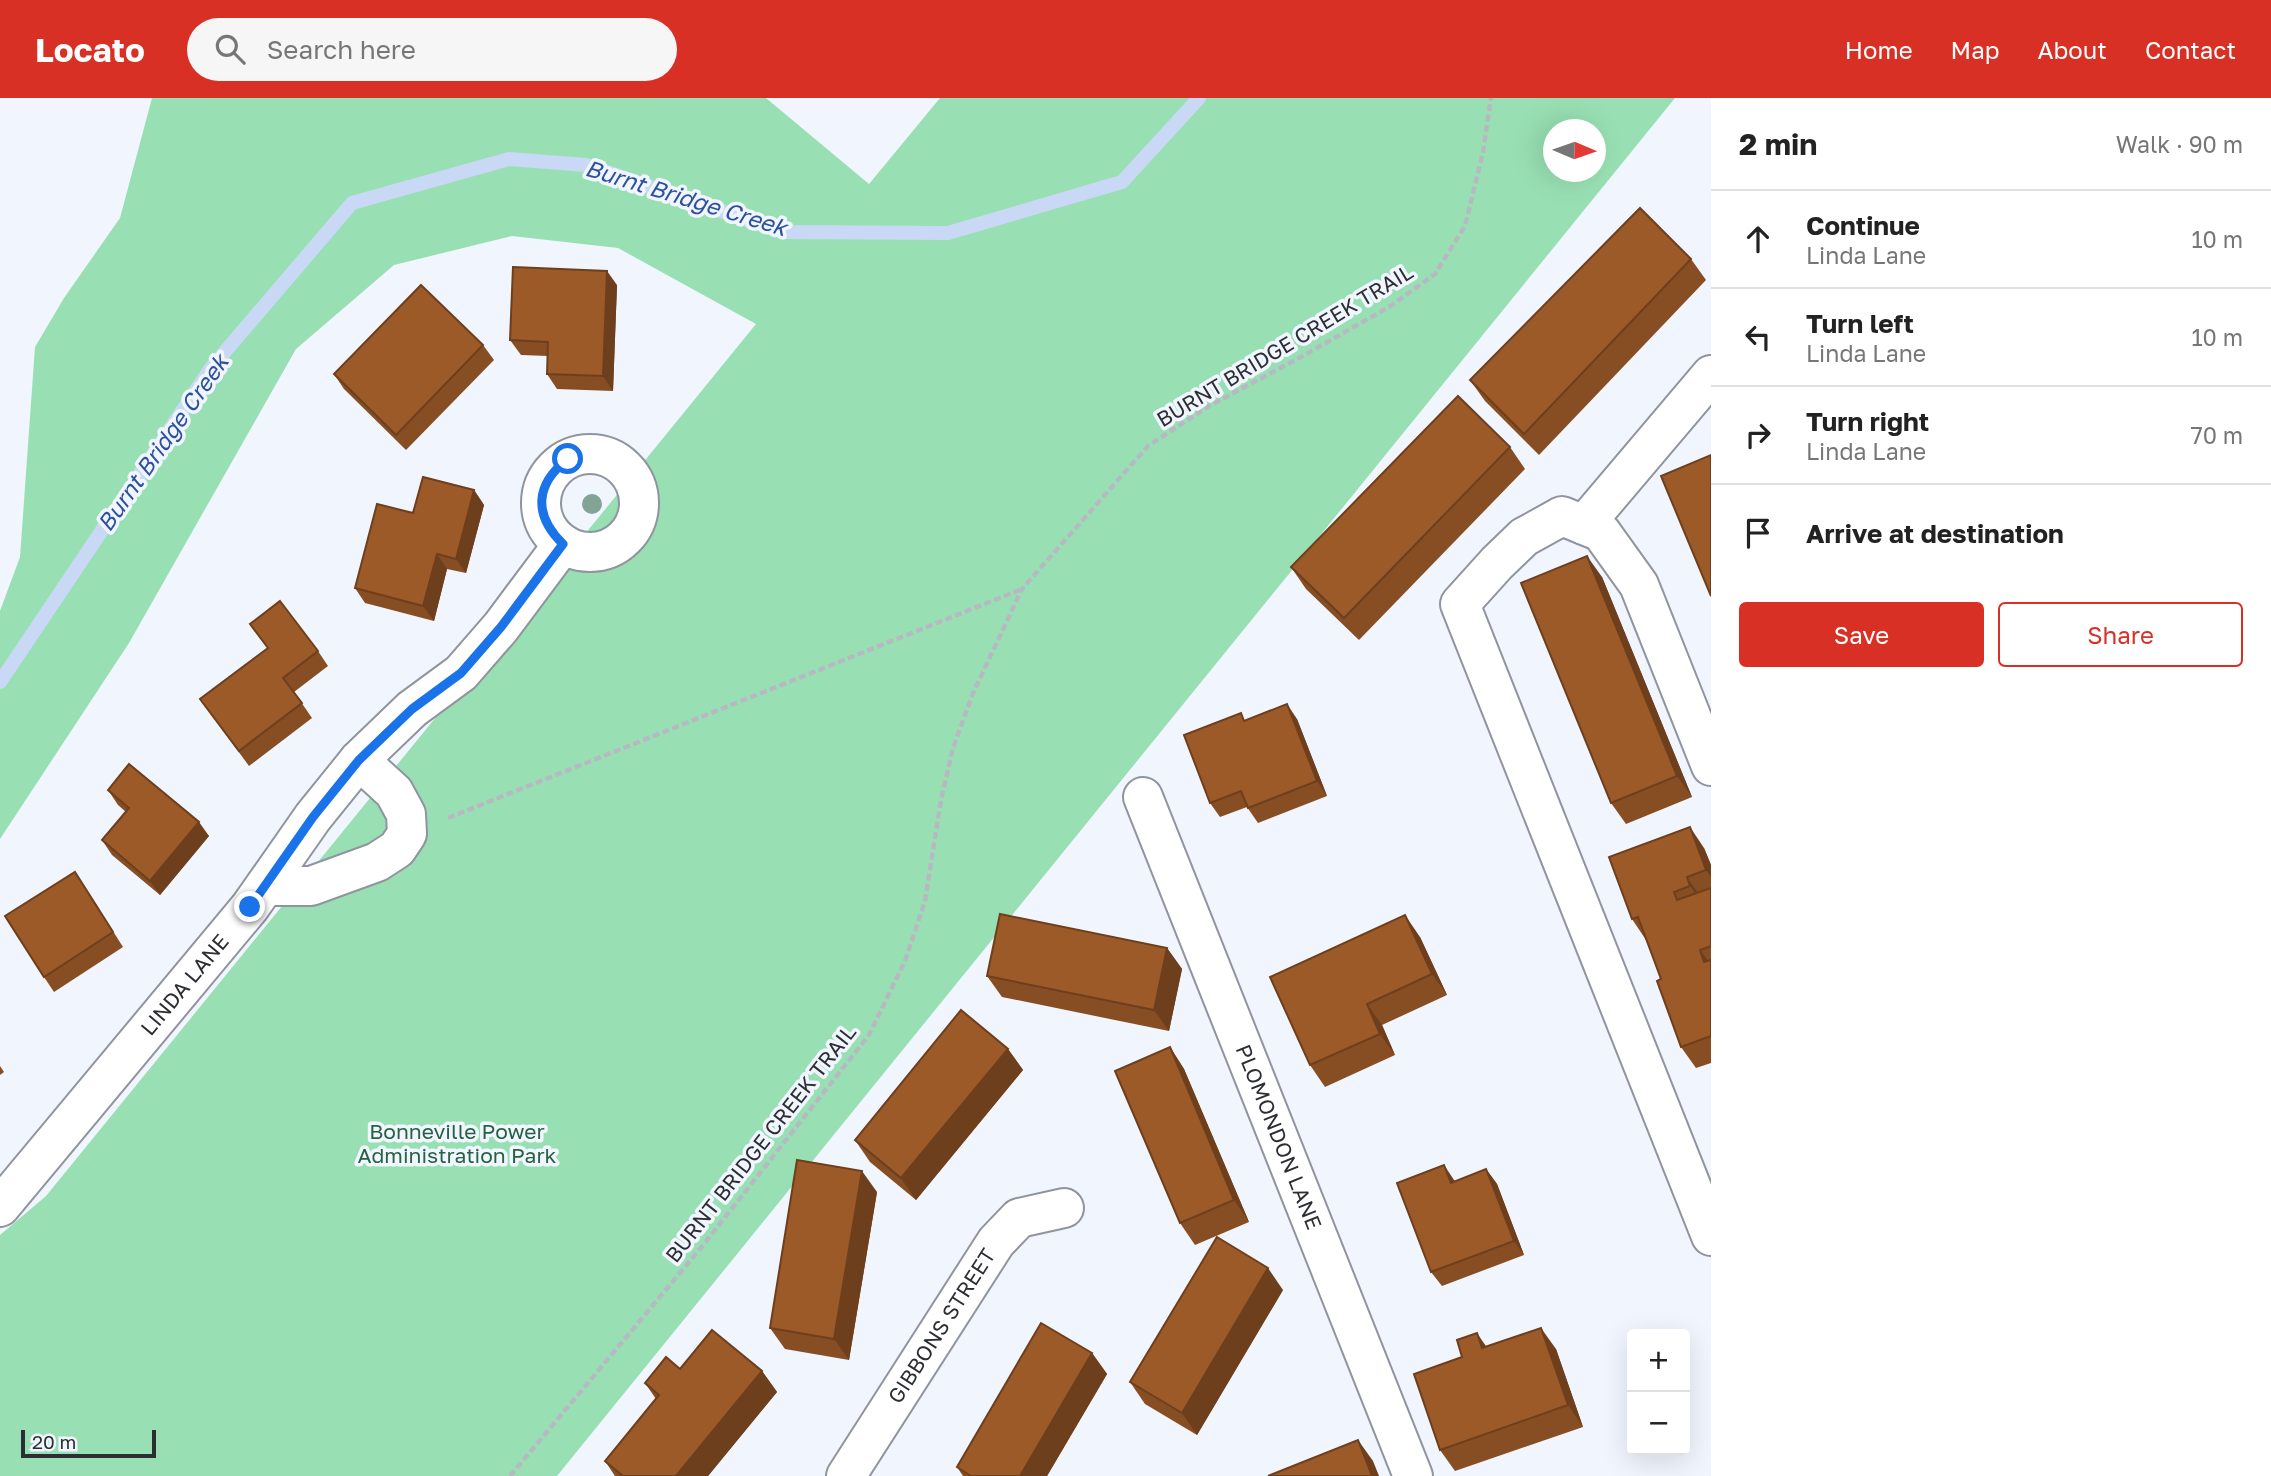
<!DOCTYPE html>
<meta charset="utf-8">
<style>
:root{--surface:#fff;--page:#f6f6f6;--text:#222;--muted:#767676;--line:#e0e0e0;--accent:#d93025}
body{margin:0;font-family:"Golos Text",sans-serif;background:var(--page);color:var(--text)}
.controls{position:absolute;right:21px;bottom:21px;display:grid;overflow:hidden;border-radius:7px;box-shadow:0 7px 28px #0002}
.controls button{width:63px;height:63px;display:grid;place-items:center;padding:0;border:0;border-bottom:2px solid var(--line);background:var(--surface);color:var(--text);font:35px sans-serif}
.compass{position:absolute;left:1543px;top:21px;width:63px;height:63px;border-radius:50%;background:var(--surface);box-shadow:0 7px 28px #0002;rotate:92deg}
.scale{position:absolute;left:21px;bottom:18px;width:135px;box-sizing:border-box;padding-left:7px;border:4px solid #2c2e32;border-top:0;font-size:19px;line-height:24px;white-space:nowrap;color:#2c2e32;-webkit-text-stroke:5px #f1f5fe;paint-order:stroke}
.stop{position:absolute;width:21px;height:21px;margin:-16px;border:5px solid #1a73e8;border-radius:50%;background:#fff}
.stop.end{background:#1a73e8;border-color:#fff;box-shadow:0 2px 7px #0008}
.list{margin:0;padding:0;list-style:none}
h2{display:flex;justify-content:space-between;align-items:center;height:91px;margin:0;padding:0 28px;font-size:30px}
h2 small{font-size:23px;font-weight:400;color:var(--muted)}
.list li{display:grid;grid-template-columns:46px 1fr auto;gap:21px;align-items:center;box-sizing:border-box;height:98px;padding:0 28px;border-top:2px solid var(--line)}
.list b{display:block;font-size:26px;white-space:nowrap}
.list p{margin:0;font-size:23px;white-space:nowrap;color:var(--muted)}
.list em{font-size:23px;font-style:normal;color:var(--muted)}
.actions{display:flex;gap:14px;padding:21px 28px}
.actions a{flex:1;padding:16px 0;border:2px solid var(--accent);border-radius:7px;text-align:center;font-size:24px;color:var(--accent)}
.actions .main{background:var(--accent);color:#fff}
.icon{flex:none;width:38px;height:38px;fill:none;stroke:currentColor;stroke-width:2;stroke-linecap:round;stroke-linejoin:round}
.map{position:relative;flex:none;width:1711px;height:1378px;overflow:hidden}
header{display:flex;align-items:center;gap:42px;box-sizing:border-box;height:98px;padding:0 35px;background:var(--accent);color:#fff}
header strong{font-size:33px}
nav{display:flex;gap:38px;margin-inline-start:auto;font-size:24px}
.search{width:490px;height:63px;background:var(--page);display:flex;align-items:center;gap:18px;box-sizing:border-box;padding:0 24px;border-radius:38px;color:var(--muted);font-size:26px}
main{display:flex}
aside{flex:1;background:var(--surface)}
.map>svg:first-child{display:block}
</style>
<header>
<strong>Locato</strong>
<div class="search"><svg class="icon" aria-label="search" viewBox="0 0 24 24"><circle cx="10" cy="10" r="6"/><path d="M15 15l6 6"/></svg>Search here</div>
<nav><a>Home</a><a>Map</a><a>About</a><a>Contact</a></nav>
</header>
<main>
<div class="map">
<svg width="1711" height="1378" viewBox="0 0 1711 1378">
<rect width="100%" height="100%" fill="#f1f5fe"/>
<path fill="#98e0b3" fill-rule="evenodd" d="M152,0H766L869,86L940,0H1675L557,1378H0V1137L46,1098L756,226L618,150L512,138L394,167L296,251L129,545L0,741V513L20,459L35,249L64,200L120,120ZM1554,32H1596V74H1554Z"/>
<g fill="none" stroke-linecap="round" stroke-linejoin="round">
<polyline stroke="#c9d8f4" stroke-width="14" points="0,584 211,270 352,105 509,61 586,67 783,134 948,135 1122,84 1199,0"/>
<defs>
<g id="minor">
<circle cx="590" cy="405" r="49"/>
<polyline points="1584,427 1711,277"/>
<polyline points="1711,668 1639,487 1601,434 1562,418 1524,439 1497,465 1460,506 1711,1138"/>
<path id="s1" d="M1143,699L1413,1378"/>
<polyline points="265,788 311,788 377,764 397,751 407,736 406,716 394,694 359,662"/>
<path id="s2" d="M0,1109L250,809L313,719L359,662L412,611L461,575L501,529L563,446"/>
<path id="s3" d="M846,1378L996,1144L1019,1120L1064,1110"/>
</g>
</defs>
<use href="#minor" stroke="#8f949e" stroke-width="42"/>
<g stroke="#b6b9c1" stroke-width="4.5" stroke-dasharray="7 3.5" stroke-linecap="butt">
<polyline points="448,720 1022,491"/>
<polyline points="510,1378 700,1151 869,937 905,863 925,803 941,702 953,650 973,595 1022,491 1148,348 1209,308 1301,259 1389,209 1435,176 1465,128 1483,54 1491,0"/>
</g>
<use href="#minor" stroke="#fff" stroke-width="38"/>
</g>
<circle fill="#82a496" cx="592" cy="406" r="10"/>
<g fill="#874d23">
<polygon points="1691,161 1706,182 1539,357 1485,303 1470,282"/>
<polygon points="617,187 613,293 557,291 547,276 548,258 521,257 510,242"/>
<polygon points="483,247 494,262 406,352 344,291 334,276"/>
<polygon points="1510,349 1525,371 1359,542 1306,491 1291,469"/>
<polygon points="474,392 484,407 466,475 447,471 434,523 365,505 355,490"/>
<polygon points="1602,479 1692,699 1626,726 1611,705"/>
<polygon points="250,526 318,553 328,568 294,594 312,620 249,668 200,601 268,551"/>
<polygon points="1297,621 1327,698 1258,725 1247,709 1220,719 1210,705 1246,622"/>
<polygon points="108,692 209,738 160,797 112,757 102,742 126,714 118,707"/>
<polygon points="1704,750 1711,767 1711,965 1696,970 1681,949 1661,881 1646,842 1632,821"/>
<polygon points="85,789 123,849 54,894 44,879"/>
<polygon points="1420,839 1447,897 1382,927 1395,957 1325,989 1310,967"/>
<polygon points="1167,850 1182,871 1169,933 1002,899 987,878"/>
<polygon points="1170,949 1184,971 1249,1124 1195,1147 1180,1125"/>
<polygon points="1008,951 1023,972 916,1102 870,1064 855,1042"/>
<polygon points="0,968 4,974 0,977"/>
<polygon points="1486,1071 1497,1086 1524,1157 1442,1188 1431,1174 1454,1082 1455,1083"/>
<polygon points="877,1094 849,1262 785,1251 770,1230"/>
<polygon points="1283,1192 1197,1337 1145,1306 1130,1284"/>
<polygon points="1486,1249 1556,1251 1583,1329 1455,1373 1440,1352 1462,1259"/>
<polygon points="1092,1255 1107,1276 1047,1378 963,1378 957,1369"/>
<polygon points="680,1271 762,1273 777,1294 708,1378 615,1378 605,1363 656,1301 645,1285"/>
</g>
<g fill="#6e3f1d">
<polygon points="607,173 617,187 613,293 603,278"/>
<polygon points="474,392 484,407 466,475 456,461"/>
<polygon points="437,456 447,471 434,523 423,508"/>
<polygon points="1587,458 1602,479 1692,699 1677,678"/>
<polygon points="1287,606 1297,621 1327,698 1317,683"/>
<polygon points="199,724 209,738 160,797 150,783"/>
<polygon points="1690,729 1704,750 1711,767 1711,779 1706,772"/>
<polygon points="1687,779 1702,801 1705,809 1690,788"/>
<polygon points="1405,817 1420,839 1447,897 1432,876"/>
<polygon points="1167,850 1182,871 1169,933 1154,912"/>
<polygon points="1700,852 1711,867 1704,864"/>
<polygon points="1367,906 1382,927 1395,957 1380,936"/>
<polygon points="1170,949 1184,971 1249,1124 1234,1102"/>
<polygon points="1008,951 1023,972 916,1102 901,1080"/>
<polygon points="1444,1067 1454,1082 1461,1100 1451,1085"/>
<polygon points="1486,1071 1497,1086 1524,1157 1514,1143"/>
<polygon points="862,1073 877,1094 849,1262 834,1241"/>
<polygon points="1268,1170 1283,1192 1197,1337 1182,1315"/>
<polygon points="1541,1230 1556,1251 1583,1329 1568,1307"/>
<polygon points="1477,1235 1492,1257 1482,1250"/>
<polygon points="1092,1255 1107,1276 1047,1378 1020,1378"/>
<polygon points="762,1273 777,1294 708,1378 676,1378"/>
<polygon points="1358,1342 1373,1363 1379,1378 1372,1378"/>
</g>
<g fill="#9d5a29" stroke="#6e3f1d" stroke-width="2">
<polygon points="1640,110 1691,161 1524,336 1470,282"/>
<polygon points="513,169 607,173 603,278 547,276 548,244 510,242"/>
<polygon points="421,187 483,247 396,337 334,276"/>
<polygon points="1458,298 1510,349 1344,520 1291,469"/>
<polygon points="1711,357 1711,498 1661,378"/>
<polygon points="423,379 474,392 456,461 437,456 423,508 355,490 377,406 413,415"/>
<polygon points="1587,458 1677,678 1611,705 1521,485"/>
<polygon points="280,503 318,553 283,580 302,605 239,653 200,601 268,550 250,526"/>
<polygon points="1287,606 1317,683 1248,710 1241,693 1210,705 1184,637 1241,615 1244,623"/>
<polygon points="129,666 199,724 150,783 102,742 129,710 108,692"/>
<polygon points="1690,729 1706,772 1687,779 1690,788 1674,794 1677,802 1711,790 1711,848 1700,852 1704,864 1711,862 1711,938 1681,949 1657,883 1661,881 1638,819 1632,821 1609,759"/>
<polygon points="75,774 113,834 44,879 5,818"/>
<polygon points="1000,816 1167,850 1154,912 987,878"/>
<polygon points="1405,817 1432,876 1367,906 1380,936 1310,967 1270,879"/>
<polygon points="961,912 1008,951 901,1080 855,1042"/>
<polygon points="1170,949 1234,1102 1180,1125 1115,973"/>
<polygon points="797,1062 862,1073 834,1241 770,1230"/>
<polygon points="1444,1067 1451,1085 1486,1071 1514,1143 1431,1174 1397,1085"/>
<polygon points="1217,1139 1268,1170 1182,1315 1130,1284"/>
<polygon points="1041,1225 1092,1255 1020,1378 971,1378 957,1369"/>
<polygon points="1541,1230 1568,1307 1440,1352 1414,1276 1462,1259 1457,1242 1477,1235 1482,1250"/>
<polygon points="712,1232 762,1273 676,1378 623,1378 605,1363 659,1297 645,1285 666,1259 680,1271"/>
<polygon points="1358,1342 1372,1378 1268,1378"/>
</g>
<g fill="none" stroke-linecap="round" stroke-linejoin="round">
<path stroke="#1a73e8" stroke-width="9" d="M250,809L313,719L359,662L412,611L461,575L501,529L563,446C533,417 535,386 568,361"/>
</g>
<g text-anchor="middle" stroke-width="7" stroke-linejoin="round" paint-order="stroke">
<g font-size="21" fill="#2c2e32" stroke="#f1f5fe">
<text transform="translate(1285 248) rotate(-31)" y="7">BURNT BRIDGE CREEK TRAIL</text>
<text dy="7" stroke="none"><textPath href="#s2" startOffset="289">LINDA LANE</textPath></text>
<text dy="7" stroke="none"><textPath href="#s1" startOffset="366">PLOMONDON LANE</textPath></text>
<text transform="translate(761 1046) rotate(-52)" y="7">BURNT BRIDGE CREEK TRAIL</text>
<text dy="7" stroke="none"><textPath href="#s3" startOffset="178">GIBBONS STREET</textPath></text>
</g>
<g font-size="21" fill="#276241" stroke="#f1f5fe">
<text x="457" y="1041">Bonneville Power<tspan x="457" dy="24">Administration Park</tspan></text>
</g>
<g font-size="23" font-style="italic" fill="#2c50a1" stroke="#f1f5fe">
<text transform="translate(686 100) rotate(17)" y="8">Burnt Bridge Creek</text>
<text transform="translate(163 345) rotate(-55)" y="8">Burnt Bridge Creek</text>
</g>
</g>
</svg>
<div class="controls">
<button>+</button>
<button>−</button>
</div>
<svg class="compass" viewBox="-18 -18 36 36"><path d="M0-13l5 13h-10z" fill="#e53935"/><path d="M0 13l5-13h-10z" fill="#767676"/></svg>
<div class="scale">20 m</div>
<div class="stop" style="left:568px;top:361px"></div>
<div class="stop end" style="left:250px;top:809px"></div>
</div>
<aside>
<h2>2 min<small>Walk · 90 m</small></h2>
<ul class="list">
<li><svg class="icon" aria-label="ahead" viewBox="0 0 24 24"><path d="M12 20V5M6 11l6-6 6 6"/></svg><div><b>Continue</b><p>Linda Lane</p></div><em>10 m</em></li>
<li><svg class="icon" aria-label="left" viewBox="0 0 24 24"><path d="M17 20v-9H6M10 6l-5 5 5 5"/></svg><div><b>Turn left</b><p>Linda Lane</p></div><em>10 m</em></li>
<li><svg class="icon" aria-label="right" viewBox="0 0 24 24"><path d="M7 20v-9h11M14 6l5 5-5 5"/></svg><div><b>Turn right</b><p>Linda Lane</p></div><em>70 m</em></li>
<li><svg class="icon" aria-label="arrive" viewBox="0 0 24 24"><path d="M6 21V4h12l-3 4 3 4H6"/></svg><div><b>Arrive at destination</b></div></li>
</ul>
<div class="actions"><a class="main">Save</a><a>Share</a></div>
</aside>
</main>
